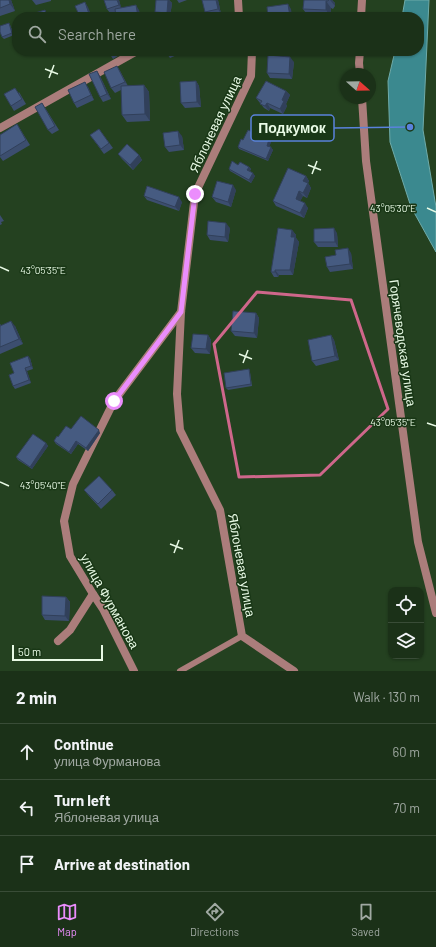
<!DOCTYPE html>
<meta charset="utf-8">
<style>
:root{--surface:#1b3118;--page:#243921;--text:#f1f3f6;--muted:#a0a9a2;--line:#394c37;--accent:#eb8dfc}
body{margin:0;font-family:Barlow,sans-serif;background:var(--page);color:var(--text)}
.controls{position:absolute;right:12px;bottom:12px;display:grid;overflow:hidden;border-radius:8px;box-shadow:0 1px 3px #0004}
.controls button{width:36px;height:36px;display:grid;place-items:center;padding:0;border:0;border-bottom:1px solid var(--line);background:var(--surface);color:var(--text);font:20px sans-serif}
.compass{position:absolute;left:340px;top:68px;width:36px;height:36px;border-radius:50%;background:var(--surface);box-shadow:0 1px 3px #0004;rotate:110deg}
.scale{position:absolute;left:12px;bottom:10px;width:91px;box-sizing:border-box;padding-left:4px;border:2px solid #e8fae5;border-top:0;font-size:11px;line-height:14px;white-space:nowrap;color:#e8fae5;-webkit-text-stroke:3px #193716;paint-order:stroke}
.stop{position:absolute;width:12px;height:12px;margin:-9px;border:3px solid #eb8dfc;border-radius:50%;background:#fff}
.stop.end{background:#eb8dfc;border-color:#fff;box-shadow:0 1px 4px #0008}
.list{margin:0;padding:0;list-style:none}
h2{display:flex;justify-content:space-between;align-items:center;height:52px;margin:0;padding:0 16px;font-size:17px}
h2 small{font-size:13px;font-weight:400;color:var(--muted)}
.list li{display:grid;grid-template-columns:26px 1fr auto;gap:12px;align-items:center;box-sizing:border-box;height:56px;padding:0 16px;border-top:1px solid var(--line)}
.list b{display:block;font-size:15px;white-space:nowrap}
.list p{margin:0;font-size:13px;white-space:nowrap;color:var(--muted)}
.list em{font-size:13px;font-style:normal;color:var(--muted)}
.icon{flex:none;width:22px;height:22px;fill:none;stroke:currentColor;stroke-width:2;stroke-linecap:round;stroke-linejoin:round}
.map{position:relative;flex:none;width:436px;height:671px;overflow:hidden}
.search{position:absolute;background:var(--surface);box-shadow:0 1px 3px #0004;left:12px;right:12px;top:12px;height:44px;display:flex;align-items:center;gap:10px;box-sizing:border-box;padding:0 14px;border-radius:16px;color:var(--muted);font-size:15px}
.sheet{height:220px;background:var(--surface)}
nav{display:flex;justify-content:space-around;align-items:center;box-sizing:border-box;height:56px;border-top:1px solid var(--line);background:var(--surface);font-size:11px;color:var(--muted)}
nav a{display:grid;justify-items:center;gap:2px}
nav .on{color:var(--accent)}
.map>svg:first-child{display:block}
</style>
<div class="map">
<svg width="436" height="671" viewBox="0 0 436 671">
<rect width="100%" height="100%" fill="#244120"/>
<polygon fill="#3b898f" stroke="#6faba9" points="405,0 429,0 423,130 436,207 436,252 411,207 390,142 388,81 395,51 419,51 419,17 402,17"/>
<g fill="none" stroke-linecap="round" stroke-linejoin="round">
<polyline stroke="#ab7d7b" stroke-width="6" points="180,671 242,636"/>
<g stroke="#ab7d7b" stroke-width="8">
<polyline points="238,0 239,17"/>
<polyline points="361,17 362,0"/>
<polyline points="252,51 251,76 195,194 181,312 177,394 180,430 220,510 242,636 294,671"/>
<polyline points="360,51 359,63 360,74"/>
<polyline points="362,98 366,161 418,542 436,613"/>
<polyline points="0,128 137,51"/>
<polyline points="58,641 70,630 93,594"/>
<polyline points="134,671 103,609 93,594 70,556 64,521 73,484 114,401 181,312"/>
</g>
</g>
<g fill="#3c4e6f">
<polygon points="0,0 11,0 15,11 0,16"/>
<polygon points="32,0 51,0 51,1 36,5"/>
<polygon points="104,0 119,0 121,8 139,10 140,17 116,17 115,12 110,13 107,9"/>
<polygon points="156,0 169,0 172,3 170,17 158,17 155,12"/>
<polygon points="177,0 187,0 179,3"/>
<polygon points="218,0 221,14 208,17 205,12"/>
<polygon points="304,0 332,0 335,3 335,6 333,9 331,8 331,17 308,16 303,9"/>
<polygon points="10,25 14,35 4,39 2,37"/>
<polygon points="108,51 126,51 113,59"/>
<polygon points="165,51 186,51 170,58"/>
<polygon points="294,62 292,79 270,78 267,73"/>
<polygon points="117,66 120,71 128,86 144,85 149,92 150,121 127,122 122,115 121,90 115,93 111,88"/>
<polygon points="100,76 111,99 103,102 100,97"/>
<polygon points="196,81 199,86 201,107 185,108 181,103"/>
<polygon points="88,87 94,100 77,108 74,103"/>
<polygon points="286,91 290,95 286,104 287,106 283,114 270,108 269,111 264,108 256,98"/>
<polygon points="19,92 26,104 14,111 11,106"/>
<polygon points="42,103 59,130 52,134 48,130"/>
<polygon points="17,124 30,145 3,161 0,157 0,135"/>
<polygon points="99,129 113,148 104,154 90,135"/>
<polygon points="182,136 184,150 169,152 165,147"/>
<polygon points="269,139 271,142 269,146 273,150 268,161 239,149 238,147 243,140"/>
<polygon points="118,154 139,155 142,160 133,170 122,159"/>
<polygon points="238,165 249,167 251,169 250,171 255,176 251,183 230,171 229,169"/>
<polygon points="306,176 309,181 308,183 311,188 307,198 303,196 300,201 308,208 304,218 276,206 273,201"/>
<polygon points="236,190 231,207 216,202 212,197"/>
<polygon points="144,196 182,202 179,211 147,200"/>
<polygon points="0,215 4,221 1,222 2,224 0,225"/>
<polygon points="230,228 228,242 210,240 207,235"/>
<polygon points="292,230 296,235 296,238 299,242 293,275 279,275 278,277 274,277 271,272"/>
<polygon points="337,233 338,247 318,247 314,242"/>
<polygon points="351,253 353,269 330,272 327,267 336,255"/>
<polygon points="256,313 259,318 257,338 235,336 231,331"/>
<polygon points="0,324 1,325 15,326 23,344 0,354"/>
<polygon points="208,335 211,340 210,354 195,353 191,348"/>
<polygon points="331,335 334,340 339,360 316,366 312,361"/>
<polygon points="30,358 33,369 27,371 31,383 15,389 13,386 14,373"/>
<polygon points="249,369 250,372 252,386 228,390 226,388"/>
<polygon points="71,429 100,433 88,451 78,444 71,454 56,444 54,441 58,437"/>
<polygon points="46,443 48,446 32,469 18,460 16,457"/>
<polygon points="84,490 112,490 116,495 101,509 88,495"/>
<polygon points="66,597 70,602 69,621 45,620 42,615"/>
</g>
<g fill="#31405a">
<polygon points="9,0 11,0 15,11 10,4"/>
<polygon points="117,0 119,0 122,10 119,5"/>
<polygon points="168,0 169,0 172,3 170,17 169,17 167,13"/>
<polygon points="216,0 218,0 221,14 218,9"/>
<polygon points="330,0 332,0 335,3 335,6"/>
<polygon points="326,1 331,8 331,17 326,10"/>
<polygon points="85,2 88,7 92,17 90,17"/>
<polygon points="288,4 291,9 292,17 290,17"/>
<polygon points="136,5 139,10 140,17 138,17"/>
<polygon points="45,10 48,15 49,17 47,17"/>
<polygon points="9,23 10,25 14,35 12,33"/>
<polygon points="290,57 294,62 292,79 289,74"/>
<polygon points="117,66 120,71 128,86 125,82"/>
<polygon points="97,71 100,76 111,99 107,94"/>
<polygon points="196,81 199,86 201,107 197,102"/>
<polygon points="85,82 88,87 94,100 91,95"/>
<polygon points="144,85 149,92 150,121 145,114"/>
<polygon points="286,91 290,95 286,104 287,106 283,114 280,109 282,100"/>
<polygon points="267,103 270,108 269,111 265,106"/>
<polygon points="178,131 182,136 184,150 180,145"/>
<polygon points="269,139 271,142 269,148 267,146"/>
<polygon points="271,147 273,150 268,161 266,159"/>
<polygon points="139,155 142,160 133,170 130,165"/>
<polygon points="249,167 251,169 249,172 247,170"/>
<polygon points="253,173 255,176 251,183 249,180"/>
<polygon points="306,176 309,181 308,183 311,188 307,198 303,193 303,181"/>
<polygon points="233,185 236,190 231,207 228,202"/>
<polygon points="299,191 303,196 299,204 296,199"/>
<polygon points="179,197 182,202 179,211 175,207"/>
<polygon points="305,203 308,208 304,218 300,213"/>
<polygon points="226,223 230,228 228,242 225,237"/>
<polygon points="334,228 337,233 338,247 335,242"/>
<polygon points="292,230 296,235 296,238 299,242 293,275 290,270 291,237"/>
<polygon points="348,248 351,253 353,269 350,264"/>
<polygon points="275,270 279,275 278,277 275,272"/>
<polygon points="256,313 259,318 257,338 254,333"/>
<polygon points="11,321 15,326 23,344 19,339"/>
<polygon points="208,335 211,340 210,354 206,349"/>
<polygon points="331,335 334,340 339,360 335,356"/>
<polygon points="28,356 30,358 33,369 31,366"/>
<polygon points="25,368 27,371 31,383 29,380"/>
<polygon points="99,430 100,433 88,451 86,448"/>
<polygon points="76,441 78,444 71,454 69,452"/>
<polygon points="46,443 48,446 32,469 30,467"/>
<polygon points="66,597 70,602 69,621 65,616"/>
</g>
<g fill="#465b81" stroke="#31405a">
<polygon points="0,0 9,0 10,4 0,8"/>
<polygon points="104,0 117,0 119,5 107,9"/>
<polygon points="156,0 168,0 167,13 155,12"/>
<polygon points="202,0 216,0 218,9 205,12"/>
<polygon points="304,0 329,0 328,1 326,1 326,10 303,9"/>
<polygon points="85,2 90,17 80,17 75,6"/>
<polygon points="288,4 290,17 268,17 267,7"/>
<polygon points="136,5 138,17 116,17 115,9"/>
<polygon points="45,10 47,17 22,17"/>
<polygon points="9,23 12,33 2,37 0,32 0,26"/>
<polygon points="108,51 115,51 110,54"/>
<polygon points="165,51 172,51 166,53"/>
<polygon points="268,55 290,57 289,74 267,73"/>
<polygon points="117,66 125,82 111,88 104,72"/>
<polygon points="97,71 107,94 100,97 89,74"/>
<polygon points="196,81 197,102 181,103 180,82"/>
<polygon points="266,81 286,91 282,100 284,101 280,109 267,103 265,106 260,104 262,101 256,98"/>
<polygon points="85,82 91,95 74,103 68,90"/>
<polygon points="144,85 145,114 122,115 121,86"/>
<polygon points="15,88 22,99 11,106 4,94"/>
<polygon points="42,103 55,126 48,130 35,107"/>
<polygon points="17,124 26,140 0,156 0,135"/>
<polygon points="99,129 109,143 101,149 90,135"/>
<polygon points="248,130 269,139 267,146 271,147 266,159 238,147 241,139 243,140"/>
<polygon points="178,131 180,145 165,147 163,133"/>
<polygon points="127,144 139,155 130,165 118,154"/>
<polygon points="232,161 238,165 240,162 249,167 247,170 253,173 249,180 229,169"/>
<polygon points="288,168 306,176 303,181 308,183 303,193 299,191 296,199 305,203 300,213 273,201"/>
<polygon points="217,181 233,185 228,202 212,197"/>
<polygon points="147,186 179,197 175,207 144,196"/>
<polygon points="208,221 226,223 225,237 207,235"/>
<polygon points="278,228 292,230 291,237 295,237 290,270 275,270 275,272 271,272"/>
<polygon points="334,228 335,242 314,242 314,229"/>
<polygon points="348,248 350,264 327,267 325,257 336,255 335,250"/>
<polygon points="233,311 256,313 254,333 231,331"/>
<polygon points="11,321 19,339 0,347 0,326"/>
<polygon points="193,334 208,335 206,349 191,348"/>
<polygon points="331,335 335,356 312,361 308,340"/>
<polygon points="28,356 31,366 25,368 29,380 13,386 9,375 14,373 10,363"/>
<polygon points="249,369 251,384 226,388 224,373"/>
<polygon points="81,416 99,430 86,448 76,441 69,452 54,441 57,436 58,437 66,426 71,429"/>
<polygon points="33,434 46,443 30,467 16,457"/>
<polygon points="99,476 112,490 98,504 84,490"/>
<polygon points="42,596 66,597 65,616 42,615"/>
</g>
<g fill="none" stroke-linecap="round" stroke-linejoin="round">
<polyline stroke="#eb8dfc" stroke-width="5" points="114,401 181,312 195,194"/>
</g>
<path fill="none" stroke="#cf678b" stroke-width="3" stroke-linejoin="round" d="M257,292L351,300L388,409L320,475L239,477L214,344Z"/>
<path fill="none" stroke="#e8fae5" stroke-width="1.5" d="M45,69L58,74M49,78L54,65M308,165L321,170M312,174L317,161M427,208L436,212M0,267L9,271M239,354L252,359M243,363L248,350M427,423L436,426M0,482L9,486M170,544L183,549M174,553L179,540"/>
<g text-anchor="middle" stroke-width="3" stroke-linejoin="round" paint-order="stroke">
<g font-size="13" fill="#e8fae5" stroke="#193716">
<text transform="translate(215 124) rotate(-65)" y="5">Яблоневая улица</text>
<text transform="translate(403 343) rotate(82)" y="5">Горячеводская улица</text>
<text transform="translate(242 565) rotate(80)" y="5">Яблоневая улица</text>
<text transform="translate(110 601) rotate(61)" y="5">улица Фурманова</text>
</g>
</g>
<g font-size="10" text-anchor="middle" fill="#e8fae5" stroke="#193716" stroke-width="3" stroke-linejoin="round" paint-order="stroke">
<text x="393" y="212">43°05'30"E</text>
<text x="43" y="274">43°05'35"E</text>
<text x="393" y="426">43°05'35"E</text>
<text x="43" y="489">43°05'40"E</text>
</g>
<path fill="none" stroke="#5a82dc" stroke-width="1.5" d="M410 127L334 128"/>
<circle fill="#5a82dc" stroke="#193716" stroke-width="1.5" cx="410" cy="127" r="4"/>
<rect fill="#193716" stroke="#5a82dc" stroke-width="1.5" x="251" y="115" width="83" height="26" rx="4"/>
<g font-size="14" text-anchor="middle" font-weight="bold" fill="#e8fae5">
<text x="292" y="133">Подкумок</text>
</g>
</svg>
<div class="controls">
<button><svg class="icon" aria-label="locate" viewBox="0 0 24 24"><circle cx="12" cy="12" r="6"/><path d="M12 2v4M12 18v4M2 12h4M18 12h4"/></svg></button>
<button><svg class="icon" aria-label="layers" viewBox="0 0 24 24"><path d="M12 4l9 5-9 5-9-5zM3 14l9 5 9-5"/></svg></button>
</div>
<svg class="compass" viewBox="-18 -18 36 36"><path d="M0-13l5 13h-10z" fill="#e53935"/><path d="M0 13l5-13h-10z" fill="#a0a9a2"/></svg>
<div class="scale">50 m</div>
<div class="stop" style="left:114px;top:401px"></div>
<div class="stop end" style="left:195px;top:194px"></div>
<div class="search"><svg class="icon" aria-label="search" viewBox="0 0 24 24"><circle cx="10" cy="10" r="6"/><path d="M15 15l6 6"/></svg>Search here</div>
</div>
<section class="sheet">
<h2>2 min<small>Walk · 130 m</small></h2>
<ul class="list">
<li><svg class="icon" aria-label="ahead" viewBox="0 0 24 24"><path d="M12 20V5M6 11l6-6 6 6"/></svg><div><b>Continue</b><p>улица Фурманова</p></div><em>60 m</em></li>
<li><svg class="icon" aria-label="left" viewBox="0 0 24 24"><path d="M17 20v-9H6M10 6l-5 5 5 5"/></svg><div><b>Turn left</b><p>Яблоневая улица</p></div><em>70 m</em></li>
<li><svg class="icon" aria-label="arrive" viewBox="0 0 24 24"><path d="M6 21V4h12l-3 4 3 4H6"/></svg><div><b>Arrive at destination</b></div></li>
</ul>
</section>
<nav>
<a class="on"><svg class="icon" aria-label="map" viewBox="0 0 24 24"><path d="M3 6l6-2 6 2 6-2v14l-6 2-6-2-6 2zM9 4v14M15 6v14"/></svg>Map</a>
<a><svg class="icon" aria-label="directions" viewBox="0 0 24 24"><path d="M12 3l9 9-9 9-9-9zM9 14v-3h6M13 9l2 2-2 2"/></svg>Directions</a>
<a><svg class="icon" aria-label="saved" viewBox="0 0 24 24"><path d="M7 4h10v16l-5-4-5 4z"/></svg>Saved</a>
</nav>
